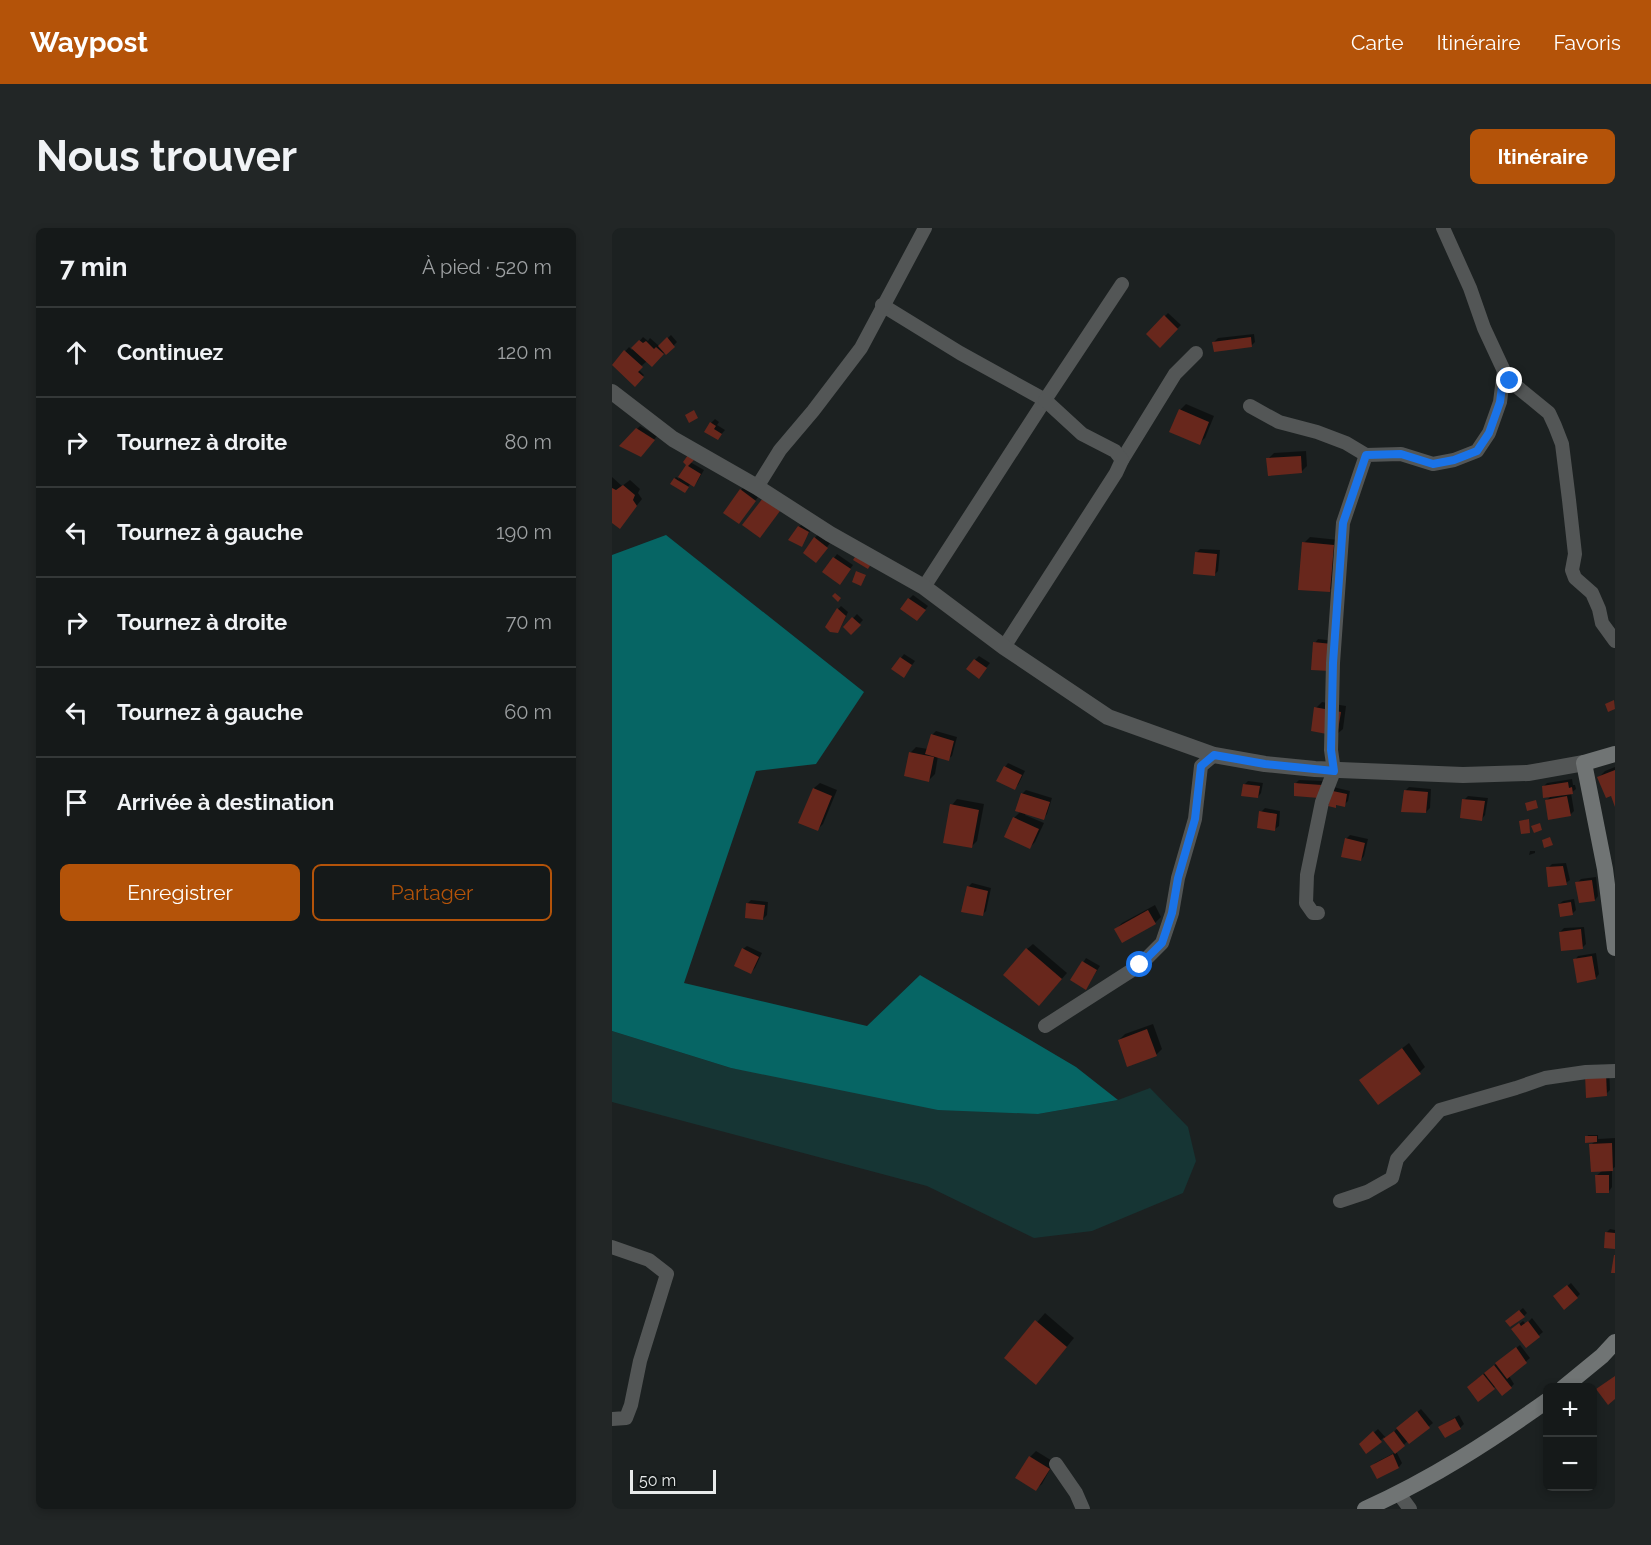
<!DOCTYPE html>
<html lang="fr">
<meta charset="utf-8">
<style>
:root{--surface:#151919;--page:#222626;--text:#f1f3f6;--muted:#9da0a2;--line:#343838;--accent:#b45309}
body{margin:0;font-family:Raleway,sans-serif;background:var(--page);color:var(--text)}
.controls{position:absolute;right:18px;bottom:18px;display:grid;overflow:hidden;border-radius:9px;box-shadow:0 3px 9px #0003}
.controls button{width:54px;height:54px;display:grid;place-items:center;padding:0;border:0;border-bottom:2px solid var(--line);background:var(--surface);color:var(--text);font:30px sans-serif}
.scale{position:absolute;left:18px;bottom:15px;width:86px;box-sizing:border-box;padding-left:6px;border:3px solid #e7eaea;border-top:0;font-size:16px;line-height:21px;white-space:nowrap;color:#e7eaea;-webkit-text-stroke:4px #131818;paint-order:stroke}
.stop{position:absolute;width:18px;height:18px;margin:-14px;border:4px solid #1a73e8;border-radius:50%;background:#fff}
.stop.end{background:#1a73e8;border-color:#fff;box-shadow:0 2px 6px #0008}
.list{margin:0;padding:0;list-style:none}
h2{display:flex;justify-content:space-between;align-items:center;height:78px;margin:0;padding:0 24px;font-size:26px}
h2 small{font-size:20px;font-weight:400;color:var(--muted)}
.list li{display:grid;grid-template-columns:39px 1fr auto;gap:18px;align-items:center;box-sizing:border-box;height:90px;padding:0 24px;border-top:2px solid var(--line)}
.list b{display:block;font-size:22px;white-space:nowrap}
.list em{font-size:20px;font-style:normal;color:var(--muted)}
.actions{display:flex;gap:12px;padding:18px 24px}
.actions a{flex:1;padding:14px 0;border:2px solid var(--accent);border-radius:9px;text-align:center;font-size:21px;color:var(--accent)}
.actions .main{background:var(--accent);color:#fff}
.icon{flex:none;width:33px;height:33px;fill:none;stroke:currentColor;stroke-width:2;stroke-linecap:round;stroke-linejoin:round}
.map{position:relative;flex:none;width:1003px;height:1281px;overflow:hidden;border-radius:9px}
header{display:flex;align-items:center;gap:36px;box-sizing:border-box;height:84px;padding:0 30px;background:var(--accent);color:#fff}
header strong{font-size:28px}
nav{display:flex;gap:33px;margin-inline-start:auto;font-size:21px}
.intro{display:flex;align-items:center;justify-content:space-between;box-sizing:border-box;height:144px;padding:0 36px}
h1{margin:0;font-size:42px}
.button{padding:15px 27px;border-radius:9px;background:var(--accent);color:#fff;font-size:21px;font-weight:700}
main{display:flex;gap:36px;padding:0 36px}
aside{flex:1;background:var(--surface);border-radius:9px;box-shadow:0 3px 9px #0003}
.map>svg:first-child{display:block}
</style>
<header>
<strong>Waypost</strong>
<nav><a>Carte</a><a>Itinéraire</a><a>Favoris</a></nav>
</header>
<div class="intro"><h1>Nous trouver</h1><a class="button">Itinéraire</a></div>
<main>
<aside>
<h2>7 min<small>À pied · 520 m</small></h2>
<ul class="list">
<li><svg class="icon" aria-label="ahead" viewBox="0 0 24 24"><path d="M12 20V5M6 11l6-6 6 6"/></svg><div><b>Continuez</b></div><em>120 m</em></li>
<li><svg class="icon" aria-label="right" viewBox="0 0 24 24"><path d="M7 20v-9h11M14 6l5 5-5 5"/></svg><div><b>Tournez à droite</b></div><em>80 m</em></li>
<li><svg class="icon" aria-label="left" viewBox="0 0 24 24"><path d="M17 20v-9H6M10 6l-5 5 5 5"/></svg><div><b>Tournez à gauche</b></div><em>190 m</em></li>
<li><svg class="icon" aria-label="right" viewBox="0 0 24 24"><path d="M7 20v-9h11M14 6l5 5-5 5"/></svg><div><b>Tournez à droite</b></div><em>70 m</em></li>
<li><svg class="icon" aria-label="left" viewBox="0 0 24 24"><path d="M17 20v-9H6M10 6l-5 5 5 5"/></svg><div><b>Tournez à gauche</b></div><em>60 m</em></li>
<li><svg class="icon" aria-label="arrive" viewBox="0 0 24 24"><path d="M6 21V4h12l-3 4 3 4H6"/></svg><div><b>Arrivée à destination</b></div></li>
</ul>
<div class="actions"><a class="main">Enregistrer</a><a>Partager</a></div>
</aside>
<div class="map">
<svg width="1003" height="1281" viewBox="0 0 1003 1281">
<rect width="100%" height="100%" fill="#1c2121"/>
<polygon fill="#163534" points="0,803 119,840 426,886 506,872 538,860 576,899 584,933 571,965 480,1003 422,1010 315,958 0,874"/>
<polygon fill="#066564" points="54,307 252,464 204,536 144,543 72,755 255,798 308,747 464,839 506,872 426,886 326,882 119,840 0,803 0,327"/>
<g fill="#0007">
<polygon points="556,85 569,97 548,118 536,106"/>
<polygon points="642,106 643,114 639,118 602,114 606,110"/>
<polygon points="59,107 65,114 54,125 53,124 40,137 35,133 26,141 32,147 23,157 2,136 17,119 20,122 31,109 36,113 38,110 47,118"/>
<polygon points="574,176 602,188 593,210 587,215 568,182"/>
<polygon points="103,191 107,194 105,197 113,202 106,210 99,195"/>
<polygon points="28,198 45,208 33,223 9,217"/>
<polygon points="694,223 695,238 689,244 656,231 662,225"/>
<polygon points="78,234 92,242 85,254 81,257 78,256 74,262 63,250 64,249 67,251"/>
<polygon points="0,249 10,258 18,252 28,261 26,265 30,271 8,299 0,293"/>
<polygon points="132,259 146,269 130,291 129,262"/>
<polygon points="191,295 200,300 189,317 187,299"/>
<polygon points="206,306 218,315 208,329 203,310"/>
<polygon points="698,309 727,312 723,357 717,363 692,315"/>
<polygon points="588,321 608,322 606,343 602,347 585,324"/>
<polygon points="225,326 241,337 231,351 212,344"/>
<polygon points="301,367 316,378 308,388 297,371"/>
<polygon points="229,378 236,384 229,399 225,403 226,381"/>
<polygon points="245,386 251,392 239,405 233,399"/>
<polygon points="706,411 723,413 722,438 703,415"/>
<polygon points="292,426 303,433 295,444 289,430"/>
<polygon points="367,428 378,435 370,445 363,432"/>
<polygon points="710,474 734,478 731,501 725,506 704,480"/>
<polygon points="324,503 345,509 340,528 336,531 326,528 323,546 317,552 298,525 304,519 316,521 320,507"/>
<polygon points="396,535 413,543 406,557 402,560 393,539"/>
<polygon points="1003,539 1003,573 1002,573 999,566 987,549 993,543"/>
<polygon points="960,551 961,557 963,557 964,561 959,565 962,583 958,587 935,572 939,568 931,559 935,555"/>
<polygon points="687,552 712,553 710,565 684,555"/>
<polygon points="636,553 651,555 649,565 646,569 632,557"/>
<polygon points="208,555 225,562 211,596 205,602 202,560"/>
<polygon points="721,559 738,563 736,573 732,577 726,576 723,578 718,563"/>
<polygon points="797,559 819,561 818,580 814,584 793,563"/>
<polygon points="414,562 440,570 435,586 432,590 414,585 413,587 432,595 423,614 418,619 402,590 409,583 410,566"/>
<polygon points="856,568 876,570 873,587 870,591 852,572"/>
<polygon points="345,571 372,576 365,613 359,619 340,577"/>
<polygon points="653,580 668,583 667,598 663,601 649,584"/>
<polygon points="738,607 756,611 752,628 749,632 734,611"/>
<polygon points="918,623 923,623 923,625 917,627"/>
<polygon points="954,635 958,652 954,655 936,640 940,636"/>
<polygon points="984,649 986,668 983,672 965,655 969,651"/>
<polygon points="360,655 379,660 374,683 370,687 356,659"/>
<polygon points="962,671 964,682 960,686 947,676 951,673"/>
<polygon points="139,672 156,674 155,687 151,691 135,676"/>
<polygon points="543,677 549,689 543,695 510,713 504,701 510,695"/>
<polygon points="972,699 974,716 970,720 948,704 952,700"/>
<polygon points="421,716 455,745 433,770 415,721"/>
<polygon points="135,718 150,725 143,740 139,744 131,721"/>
<polygon points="984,725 987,746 984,750 963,732 966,728"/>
<polygon points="474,730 488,738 474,760 460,752"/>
<polygon points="541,796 550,821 544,827 507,812 513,806"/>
<polygon points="797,815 813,839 808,844 749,852"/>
<polygon points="997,842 998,862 994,866 975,846"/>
<polygon points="976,907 986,907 986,911 1003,910 1003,939 1000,941 1000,959 997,963 985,947 991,942 979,917 983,913 975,909"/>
<polygon points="998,1001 1003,1002 1003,1019 993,1018 994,1005"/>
<polygon points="959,1055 968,1066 965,1069 943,1068"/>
<polygon points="911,1080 915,1085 912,1088 899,1090"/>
<polygon points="433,1085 462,1110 432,1147 394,1130"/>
<polygon points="920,1090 931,1104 914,1118 905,1098 911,1093 914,1096"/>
<polygon points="908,1117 918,1130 897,1148 902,1156 899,1159 884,1158 867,1172 860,1155"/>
<polygon points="809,1181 821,1195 798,1214 796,1213 784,1223 790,1235 787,1239 766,1249 760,1238 763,1235 784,1224 772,1209 769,1212 749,1216 766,1201 774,1210"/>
<polygon points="847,1187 852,1196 848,1200 828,1199"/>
<polygon points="424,1223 442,1234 430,1256 424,1261 418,1229"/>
</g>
<g fill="#68271c">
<polygon points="552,87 566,101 548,120 534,106"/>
<polygon points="55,109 63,119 54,127 46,118"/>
<polygon points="639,109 640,119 602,124 600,114"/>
<polygon points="27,112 31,115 34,113 42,121 44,119 52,126 40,139 19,120"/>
<polygon points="12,122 31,139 26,144 32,149 23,159 0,137"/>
<polygon points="567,181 597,194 588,217 557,204"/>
<polygon points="82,182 86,190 77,195 73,187"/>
<polygon points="98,194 104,198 102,201 110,206 106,212 92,204"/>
<polygon points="24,200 43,212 29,229 7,218"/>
<polygon points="76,227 82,232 76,238 89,246 82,259 66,249 74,237 71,234"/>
<polygon points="689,228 690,245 656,248 654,230"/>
<polygon points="62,250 77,259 73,265 58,256"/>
<polygon points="11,257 23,267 21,272 25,278 8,301 0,295 0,260 4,262"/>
<polygon points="128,261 144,273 127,296 111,285"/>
<polygon points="151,270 168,283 148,310 130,297"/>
<polygon points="186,298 197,304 190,319 176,312"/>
<polygon points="202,309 216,320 204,335 191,325"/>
<polygon points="690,314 722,317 718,364 686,362"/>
<polygon points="248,321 263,329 256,341 241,332"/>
<polygon points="583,324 605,326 603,348 581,346"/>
<polygon points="221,329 239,341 228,357 210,344"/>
<polygon points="244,343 254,347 249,358 240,354"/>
<polygon points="223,365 229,370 226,374 220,368"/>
<polygon points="296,370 314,382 305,393 288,381"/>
<polygon points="225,380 234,388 226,405 218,404 213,399"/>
<polygon points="240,389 249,397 239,407 231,399"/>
<polygon points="701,414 720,416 718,443 699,442"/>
<polygon points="288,429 300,437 292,450 279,441"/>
<polygon points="362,431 375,440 367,451 354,441"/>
<polygon points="1002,472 1003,481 996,484 993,476"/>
<polygon points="702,479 729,484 725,508 699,503"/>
<polygon points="319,506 342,513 337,533 313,526"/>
<polygon points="297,524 322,529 317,554 292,548"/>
<polygon points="392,538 410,547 403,562 384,553"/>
<polygon points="1003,542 1003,579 999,568 994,570 985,549"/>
<polygon points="956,554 957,560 960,559 961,566 931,570 930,558"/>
<polygon points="682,555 710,557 707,570 682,568"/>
<polygon points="631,556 648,558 646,570 629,568"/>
<polygon points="201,560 220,568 206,603 186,595"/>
<polygon points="716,562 735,566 733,579 724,577 724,580 716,578 717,576 714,575"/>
<polygon points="792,562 816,564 814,585 789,584"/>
<polygon points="409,565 438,574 432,592 403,583"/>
<polygon points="955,568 959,588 936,592 933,572"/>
<polygon points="850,571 873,573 870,593 848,590"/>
<polygon points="924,572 926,580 915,583 913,575"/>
<polygon points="338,576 367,582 360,620 331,615"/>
<polygon points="647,583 665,586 663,603 645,600"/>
<polygon points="401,589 427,601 418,621 392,609"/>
<polygon points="917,591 918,605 909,606 907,593"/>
<polygon points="928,595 930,602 922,605 919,598"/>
<polygon points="938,609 941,617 932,620 930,612"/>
<polygon points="733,610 753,615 749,633 729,629"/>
<polygon points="951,638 955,657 936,659 934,639"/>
<polygon points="980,652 983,673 967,675 963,654"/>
<polygon points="355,658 376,663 371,688 349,684"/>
<polygon points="959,674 961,687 948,689 946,676"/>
<polygon points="134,675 153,677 151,692 133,690"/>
<polygon points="536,682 544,696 510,715 502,701"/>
<polygon points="969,701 971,721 949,723 947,704"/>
<polygon points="130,720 147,729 139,746 122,738"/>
<polygon points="414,720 450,751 427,778 391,747"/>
<polygon points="980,728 984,751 965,755 961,731"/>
<polygon points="470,733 485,742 474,762 458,752"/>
<polygon points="535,801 545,828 515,839 506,812"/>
<polygon points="790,820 809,846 766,877 747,852"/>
<polygon points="994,845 995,868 974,870 973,846"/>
<polygon points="973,908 985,908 985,914 973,915"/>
<polygon points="1000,915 1001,943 979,944 977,916"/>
<polygon points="983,947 997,947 997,965 984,965"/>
<polygon points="993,1004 1003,1005 1003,1021 992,1020"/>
<polygon points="1002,1027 1003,1027 1003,1045 999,1045"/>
<polygon points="955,1057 966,1070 952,1082 941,1068"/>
<polygon points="907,1082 913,1089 898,1099 893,1093"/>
<polygon points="423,1092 455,1119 424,1157 392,1130"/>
<polygon points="916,1093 928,1109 914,1120 899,1101 907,1095 909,1098"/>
<polygon points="904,1119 915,1135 895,1151 883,1135"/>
<polygon points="882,1137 900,1160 890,1168 872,1145"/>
<polygon points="871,1146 883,1161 866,1174 855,1159"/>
<polygon points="1003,1148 1003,1171 996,1177 984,1161"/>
<polygon points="805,1183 818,1200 797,1216 784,1200"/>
<polygon points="843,1190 849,1201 833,1210 826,1199"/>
<polygon points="761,1203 770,1214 754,1226 747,1216"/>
<polygon points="782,1203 793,1218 783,1226 771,1211"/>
<polygon points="781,1226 787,1240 765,1251 758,1238"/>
<polygon points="417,1228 438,1241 424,1263 403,1250"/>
</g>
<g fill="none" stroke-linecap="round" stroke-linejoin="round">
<g stroke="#535656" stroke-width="14">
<polyline points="831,0 858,60 872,100 892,143 898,153 937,185 943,198 950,216 957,272 963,326 960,342 963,350 980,365 987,381 990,395 1003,413"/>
<polyline points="270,77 348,125 433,172 312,359"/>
<polyline points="638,178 667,194 705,204 734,215 754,227"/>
<polyline points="510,232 563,146 584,125"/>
<polyline points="145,259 168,222 201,183 249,120 313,0"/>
<polyline points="392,419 504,245 510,232 503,223 470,206 433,172 510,56"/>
<polyline points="706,685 701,685 694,675 695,647 710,574 722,543 719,522 721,435 731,295 754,227 789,226 821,236 842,232 865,223 877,205 888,174 892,143"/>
<polyline points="433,798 528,737 550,715 560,685 566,650 583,591 589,538 602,527"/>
<polyline points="728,973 755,964 780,950 785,931 828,882 904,860 933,850 974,844 1003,843"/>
<polyline points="0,1019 37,1032 55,1046 28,1133 19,1177 14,1190 0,1191"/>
<polyline points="444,1236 464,1265 471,1281"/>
<polyline points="787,1266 798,1281"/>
</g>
<polyline stroke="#535656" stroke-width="16" points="0,164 61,211 145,259 218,306 312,359 392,419 496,489 602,527 653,536 703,541 851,547 916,545 972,535"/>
<g stroke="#707474" stroke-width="16">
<polyline points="1003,526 972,535 993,641 1003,720"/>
<polyline points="951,1160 990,1128 1003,1114"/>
<path d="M753,1281C818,1252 877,1214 936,1172"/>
</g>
</g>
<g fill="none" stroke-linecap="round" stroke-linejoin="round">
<polyline stroke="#1a73e8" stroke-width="8" points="528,737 550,715 560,685 566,650 583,591 589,538 602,527 653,536 722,543 719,522 721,435 731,295 754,227 789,226 821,236 842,232 865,223 877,205 888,174 892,144 898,153"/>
</g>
</svg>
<div class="controls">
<button>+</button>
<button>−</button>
</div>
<div class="scale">50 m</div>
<div class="stop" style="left:528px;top:737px"></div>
<div class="stop end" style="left:898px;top:153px"></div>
</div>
</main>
